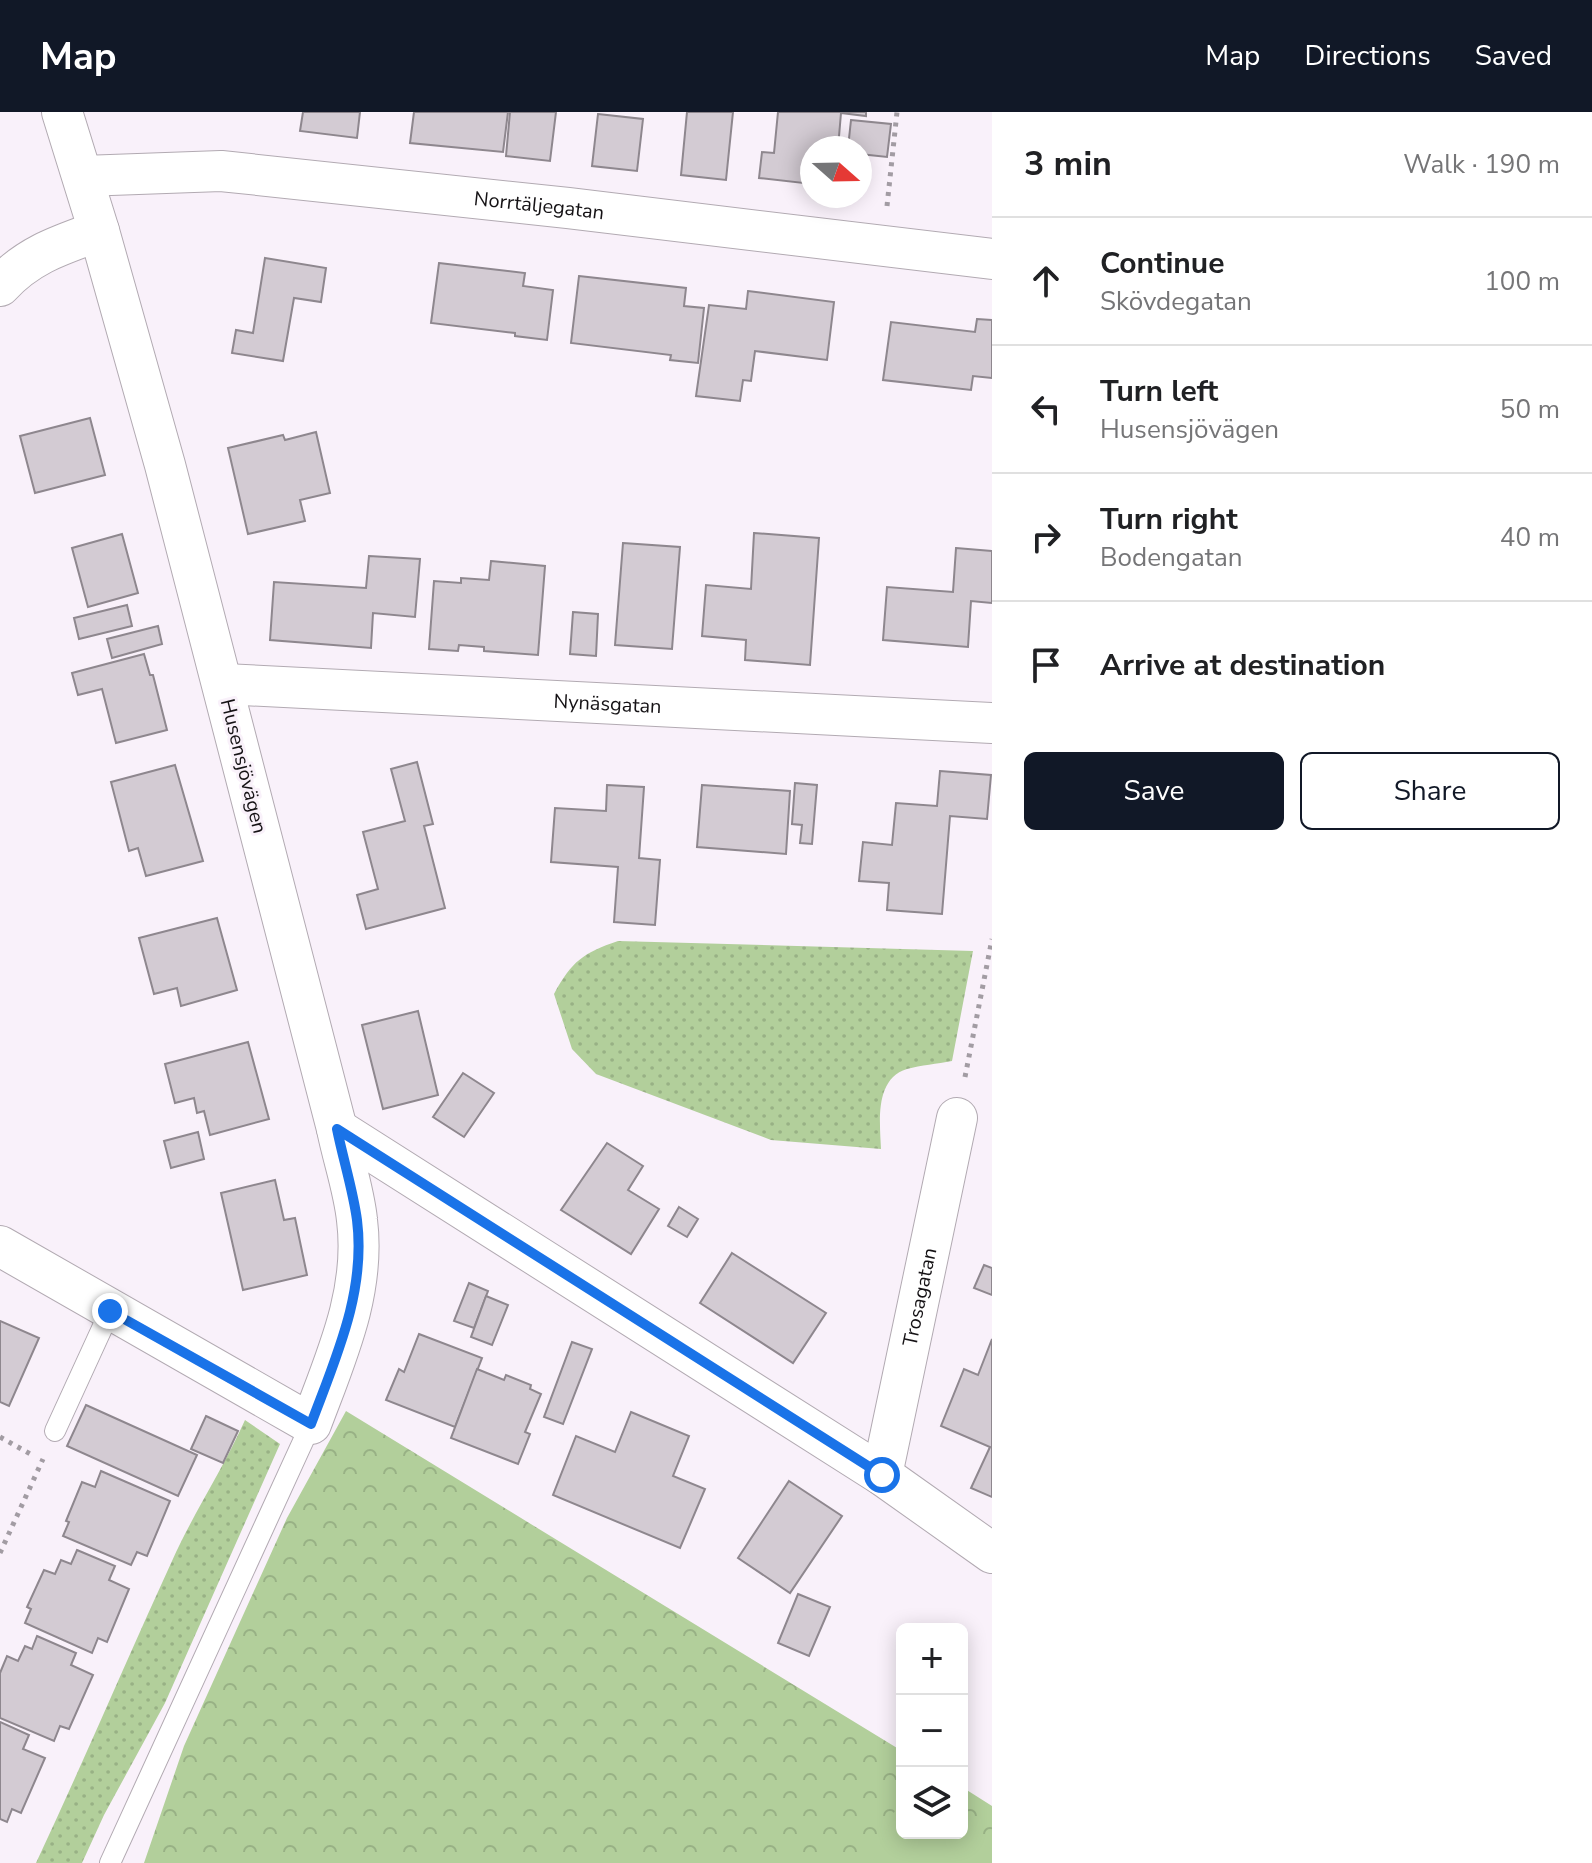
<!DOCTYPE html>
<meta charset="utf-8">
<style>
:root{--surface:#fff;--page:#f6f6f6;--text:#202124;--muted:#757577;--line:#e0e0e0;--accent:#111827}
body{margin:0;font-family:"Nunito Sans",sans-serif;background:var(--page);color:var(--text)}
.controls{position:absolute;right:24px;bottom:24px;display:grid;overflow:hidden;border-radius:12px;box-shadow:0 4px 20px #0003}
.controls button{width:72px;height:72px;display:grid;place-items:center;padding:0;border:0;border-bottom:2px solid var(--line);background:var(--surface);color:var(--text);font:40px sans-serif}
.compass{position:absolute;left:800px;top:24px;width:72px;height:72px;border-radius:50%;background:var(--surface);box-shadow:0 4px 20px #0003;rotate:110deg}
.stop{position:absolute;width:24px;height:24px;margin:-18px;border:6px solid #1a73e8;border-radius:50%;background:#fff}
.stop.end{background:#1a73e8;border-color:#fff;box-shadow:0 2px 8px #0008}
.list{margin:0;padding:0;list-style:none}
h2{display:flex;justify-content:space-between;align-items:center;height:104px;margin:0;padding:0 32px;font-size:34px}
h2 small{font-size:26px;font-weight:400;color:var(--muted)}
.list li{display:grid;grid-template-columns:52px 1fr auto;gap:24px;align-items:center;box-sizing:border-box;height:128px;padding:0 32px;border-top:2px solid var(--line)}
.list b{display:block;font-size:30px;white-space:nowrap}
.list p{margin:0;font-size:26px;white-space:nowrap;color:var(--muted)}
.list em{font-size:26px;font-style:normal;color:var(--muted)}
.actions{display:flex;gap:16px;padding:24px 32px}
.actions a{flex:1;padding:18px 0;border:2px solid var(--accent);border-radius:12px;text-align:center;font-size:28px;color:var(--accent)}
.actions .main{background:var(--accent);color:#fff}
.icon{flex:none;width:44px;height:44px;fill:none;stroke:currentColor;stroke-width:2;stroke-linecap:round;stroke-linejoin:round}
.map{position:relative;flex:none;width:992px;height:1751px;overflow:hidden}
header{display:flex;align-items:center;gap:48px;box-sizing:border-box;height:112px;padding:0 40px;background:var(--accent);color:#fff}
header strong{font-size:38px}
nav{display:flex;gap:44px;margin-inline-start:auto;font-size:28px}
main{display:flex}
aside{flex:1;background:var(--surface)}
.map>svg:first-child{display:block}
</style>
<header>
<strong>Map</strong>
<nav><a>Map</a><a>Directions</a><a>Saved</a></nav>
</header>
<main>
<div class="map">
<svg width="992" height="1751" viewBox="0 0 992 1751">
<defs>
<pattern id="grass-dots" width="8" height="8" patternUnits="userSpaceOnUse" patternTransform="scale(2)"><rect width="8" height="8" fill="#b2cf9b"/><path d="M2 2h.1M6 6h.1" fill="none" stroke="#98b185" stroke-width="1.8" stroke-linecap="round"/></pattern>
<pattern id="park-crowns" width="20" height="18" patternUnits="userSpaceOnUse" patternTransform="scale(2)"><rect width="20" height="18" fill="#b2cf9b"/><path d="M2 6a3 3 0 1 1 6 0M12 15a3 3 0 1 1 6 0" fill="none" stroke="#98b185"/></pattern>
</defs>
<rect width="100%" height="100%" fill="#f9f1fa"/>
<g fill="url(#grass-dots)">
<path d="M618,829L973,839L952,949C937,952 921,953 907,957C874,967 880,1011 881,1037L771,1028L596,962L572,937L554,882C572,849 583,841 618,829Z"/>
<path d="M245,1308L280,1332L165,1591L104,1703L82,1751H36C83,1651 126,1549 172,1449C194,1400 223,1357 245,1308Z"/>
</g>
<polygon fill="url(#park-crowns)" points="346,1299 902,1639 902,1721 962,1721 962,1675 992,1694 992,1751 144,1751 184,1634 287,1406"/>
<polygon fill="#b2cf9b" points="897,1694 902,1697 902,1721 956,1721 992,1737 992,1751 872,1751"/>
<g fill="#d3cbd3" stroke="#8e878e" stroke-width="2">
<polygon points="303,0 360,0 357,26 300,19"/>
<polygon points="414,0 508,0 503,40 410,31"/>
<polygon points="510,0 556,0 550,49 506,44"/>
<polygon points="687,0 733,0 726,68 681,63"/>
<polygon points="778,0 866,0 866,4 841,1 838,36 812,36 812,72 759,66 762,40 774,41"/>
<polygon points="598,2 643,7 637,59 592,54"/>
<polygon points="851,8 891,12 887,45 860,42 860,36 848,36"/>
<polygon points="265,146 326,156 321,190 294,186 283,249 232,241 236,218 253,221"/>
<polygon points="439,151 525,161 523,174 553,178 547,228 515,224 515,221 431,211"/>
<polygon points="579,164 686,176 684,194 704,196 698,251 670,248 671,243 571,231"/>
<polygon points="748,179 834,190 827,248 755,239 751,269 743,268 740,289 696,284 709,193 746,197"/>
<polygon points="977,207 992,208 992,266 973,264 971,278 883,268 891,210 975,220"/>
<polygon points="90,306 105,363 35,381 20,324"/>
<polygon points="316,320 330,381 300,388 305,409 248,422 228,336 283,323 285,328"/>
<polygon points="754,421 819,426 810,553 745,548 746,528 702,524 706,473 751,477"/>
<polygon points="122,422 138,481 88,495 72,436"/>
<polygon points="623,431 680,435 672,537 615,533"/>
<polygon points="956,436 992,439 992,491 971,489 968,535 883,528 887,475 953,480"/>
<polygon points="369,444 420,447 415,505 373,501 371,536 270,528 274,470 366,476"/>
<polygon points="491,449 545,454 538,543 484,539 484,535 459,533 458,539 429,537 434,469 461,471 461,466 489,468"/>
<polygon points="127,493 132,514 79,527 74,506"/>
<polygon points="573,500 598,502 596,544 570,542"/>
<polygon points="158,514 162,532 112,546 107,527"/>
<polygon points="144,542 150,563 153,563 167,618 116,631 102,577 78,583 72,561"/>
<polygon points="417,650 433,712 424,714 445,796 366,817 357,783 378,777 363,720 405,709 391,657"/>
<polygon points="175,653 203,749 146,764 138,736 129,739 111,670"/>
<polygon points="940,659 991,663 987,707 950,704 942,802 887,798 889,771 859,769 863,730 892,733 896,691 937,694"/>
<polygon points="795,671 817,673 812,732 800,731 802,713 792,712"/>
<polygon points="607,673 644,675 639,746 660,748 655,813 614,810 618,755 551,750 555,696 606,699"/>
<polygon points="702,673 790,679 786,742 697,735"/>
<polygon points="217,806 237,878 181,894 177,876 154,882 139,826"/>
<polygon points="418,899 438,983 383,997 362,913"/>
<polygon points="248,930 269,1007 210,1023 204,999 197,1001 194,986 175,991 165,952"/>
<polygon points="463,961 494,981 464,1025 433,1005"/>
<polygon points="198,1020 204,1047 171,1056 164,1029"/>
<polygon points="607,1031 643,1054 628,1078 659,1097 631,1142 561,1098"/>
<polygon points="275,1068 284,1108 295,1106 307,1163 243,1178 221,1081"/>
<polygon points="679,1095 698,1107 687,1125 668,1114"/>
<polygon points="732,1141 826,1201 793,1251 700,1191"/>
<polygon points="984,1153 992,1156 992,1183 974,1176"/>
<polygon points="469,1171 488,1179 474,1216 454,1209"/>
<polygon points="486,1184 508,1193 492,1233 471,1225"/>
<polygon points="0,1209 39,1226 9,1294 0,1290"/>
<polygon points="419,1222 482,1246 455,1315 386,1288 399,1257 404,1260"/>
<polygon points="992,1227 992,1385 971,1376 990,1335 941,1314 964,1257 978,1263"/>
<polygon points="572,1230 592,1237 563,1312 544,1305"/>
<polygon points="477,1257 504,1268 506,1263 531,1273 530,1277 541,1282 525,1320 530,1322 518,1352 451,1326"/>
<polygon points="86,1293 197,1343 178,1384 67,1334"/>
<polygon points="631,1300 689,1324 673,1364 705,1377 680,1436 553,1383 576,1324 615,1340"/>
<polygon points="206,1304 238,1319 223,1351 191,1337"/>
<polygon points="101,1359 170,1389 147,1444 137,1440 131,1453 63,1424 69,1410 66,1409 82,1370 95,1375"/>
<polygon points="789,1369 842,1404 790,1481 738,1446"/>
<polygon points="77,1438 115,1454 109,1468 129,1477 107,1530 98,1526 92,1541 25,1511 31,1497 27,1495 44,1458 55,1462 61,1448 71,1452"/>
<polygon points="798,1482 830,1495 809,1544 778,1531"/>
<polygon points="37,1524 76,1541 71,1553 93,1563 69,1617 60,1614 54,1629 0,1606 0,1561 7,1544 18,1549 25,1534 32,1537"/>
<polygon points="0,1610 29,1623 23,1637 45,1646 21,1701 12,1697 7,1710 0,1707"/>
</g>
<g fill="none" stroke-linecap="round" stroke-linejoin="round">
<defs>
<g id="lane">
<polyline points="55,1319 110,1199"/>
<polyline points="110,1751 311,1312"/>
</g>
<g id="street">
<path id="s1" d="M83,64L221,59L568,96L992,147"/>
<path d="M0,174C28,143 60,133 99,119"/>
<path id="s2" d="M224,572L992,611"/>
<polyline points="337,1017 882,1363 992,1441"/>
<path d="M0,1134L311,1312C336,1245 366,1180 357,1108C354,1078 343,1047 337,1017L165,353L99,119L62,0"/>
<path id="s3" d="M882,1363L957,1006"/>
</g>
</defs>
<use href="#lane" stroke="#b2aab2" stroke-width="22"/>
<use href="#street" stroke="#b2aab2" stroke-width="42"/>
<g stroke="#a29ca3" stroke-width="5" stroke-dasharray="4 6" stroke-linecap="butt">
<polyline points="887,94 897,0"/>
<polyline points="965,965 992,827"/>
<polyline points="0,1325 34,1344"/>
<polyline points="0,1441 43,1347"/>
</g>
<use href="#lane" stroke="#fff" stroke-width="20"/>
<use href="#street" stroke="#fff" stroke-width="40"/>
</g>
<g fill="none" stroke-linecap="round" stroke-linejoin="round">
<path stroke="#1a73e8" stroke-width="10" d="M110,1199L311,1312C336,1245 366,1180 357,1108C353,1078 343,1047 337,1017L882,1363"/>
</g>
<g text-anchor="middle" stroke-width="6" stroke-linejoin="round" paint-order="stroke">
<g font-size="20" fill="#151215" stroke="#f9f1fa">
<text dy="7" stroke="none"><textPath href="#s1" startOffset="458">Norrtäljegatan</textPath></text>
<text dy="7" stroke="none"><textPath href="#s2" startOffset="384">Nynäsgatan</textPath></text>
<text transform="translate(244 654) rotate(76)" y="7">Husensjövägen</text>
<text dy="7" stroke="none"><textPath href="#s3" startOffset="182">Trosagatan</textPath></text>
</g>
</g>
</svg>
<div class="controls">
<button>+</button>
<button>−</button>
<button><svg class="icon" aria-label="layers" viewBox="0 0 24 24"><path d="M12 4l9 5-9 5-9-5zM3 14l9 5 9-5"/></svg></button>
</div>
<svg class="compass" viewBox="-18 -18 36 36"><path d="M0-13l5 13h-10z" fill="#e53935"/><path d="M0 13l5-13h-10z" fill="#757577"/></svg>
<div class="stop" style="left:882px;top:1363px"></div>
<div class="stop end" style="left:110px;top:1199px"></div>
</div>
<aside>
<h2>3 min<small>Walk · 190 m</small></h2>
<ul class="list">
<li><svg class="icon" aria-label="ahead" viewBox="0 0 24 24"><path d="M12 20V5M6 11l6-6 6 6"/></svg><div><b>Continue</b><p>Skövdegatan</p></div><em>100 m</em></li>
<li><svg class="icon" aria-label="left" viewBox="0 0 24 24"><path d="M17 20v-9H6M10 6l-5 5 5 5"/></svg><div><b>Turn left</b><p>Husensjövägen</p></div><em>50 m</em></li>
<li><svg class="icon" aria-label="right" viewBox="0 0 24 24"><path d="M7 20v-9h11M14 6l5 5-5 5"/></svg><div><b>Turn right</b><p>Bodengatan</p></div><em>40 m</em></li>
<li><svg class="icon" aria-label="arrive" viewBox="0 0 24 24"><path d="M6 21V4h12l-3 4 3 4H6"/></svg><div><b>Arrive at destination</b></div></li>
</ul>
<div class="actions"><a class="main">Save</a><a>Share</a></div>
</aside>
</main>
